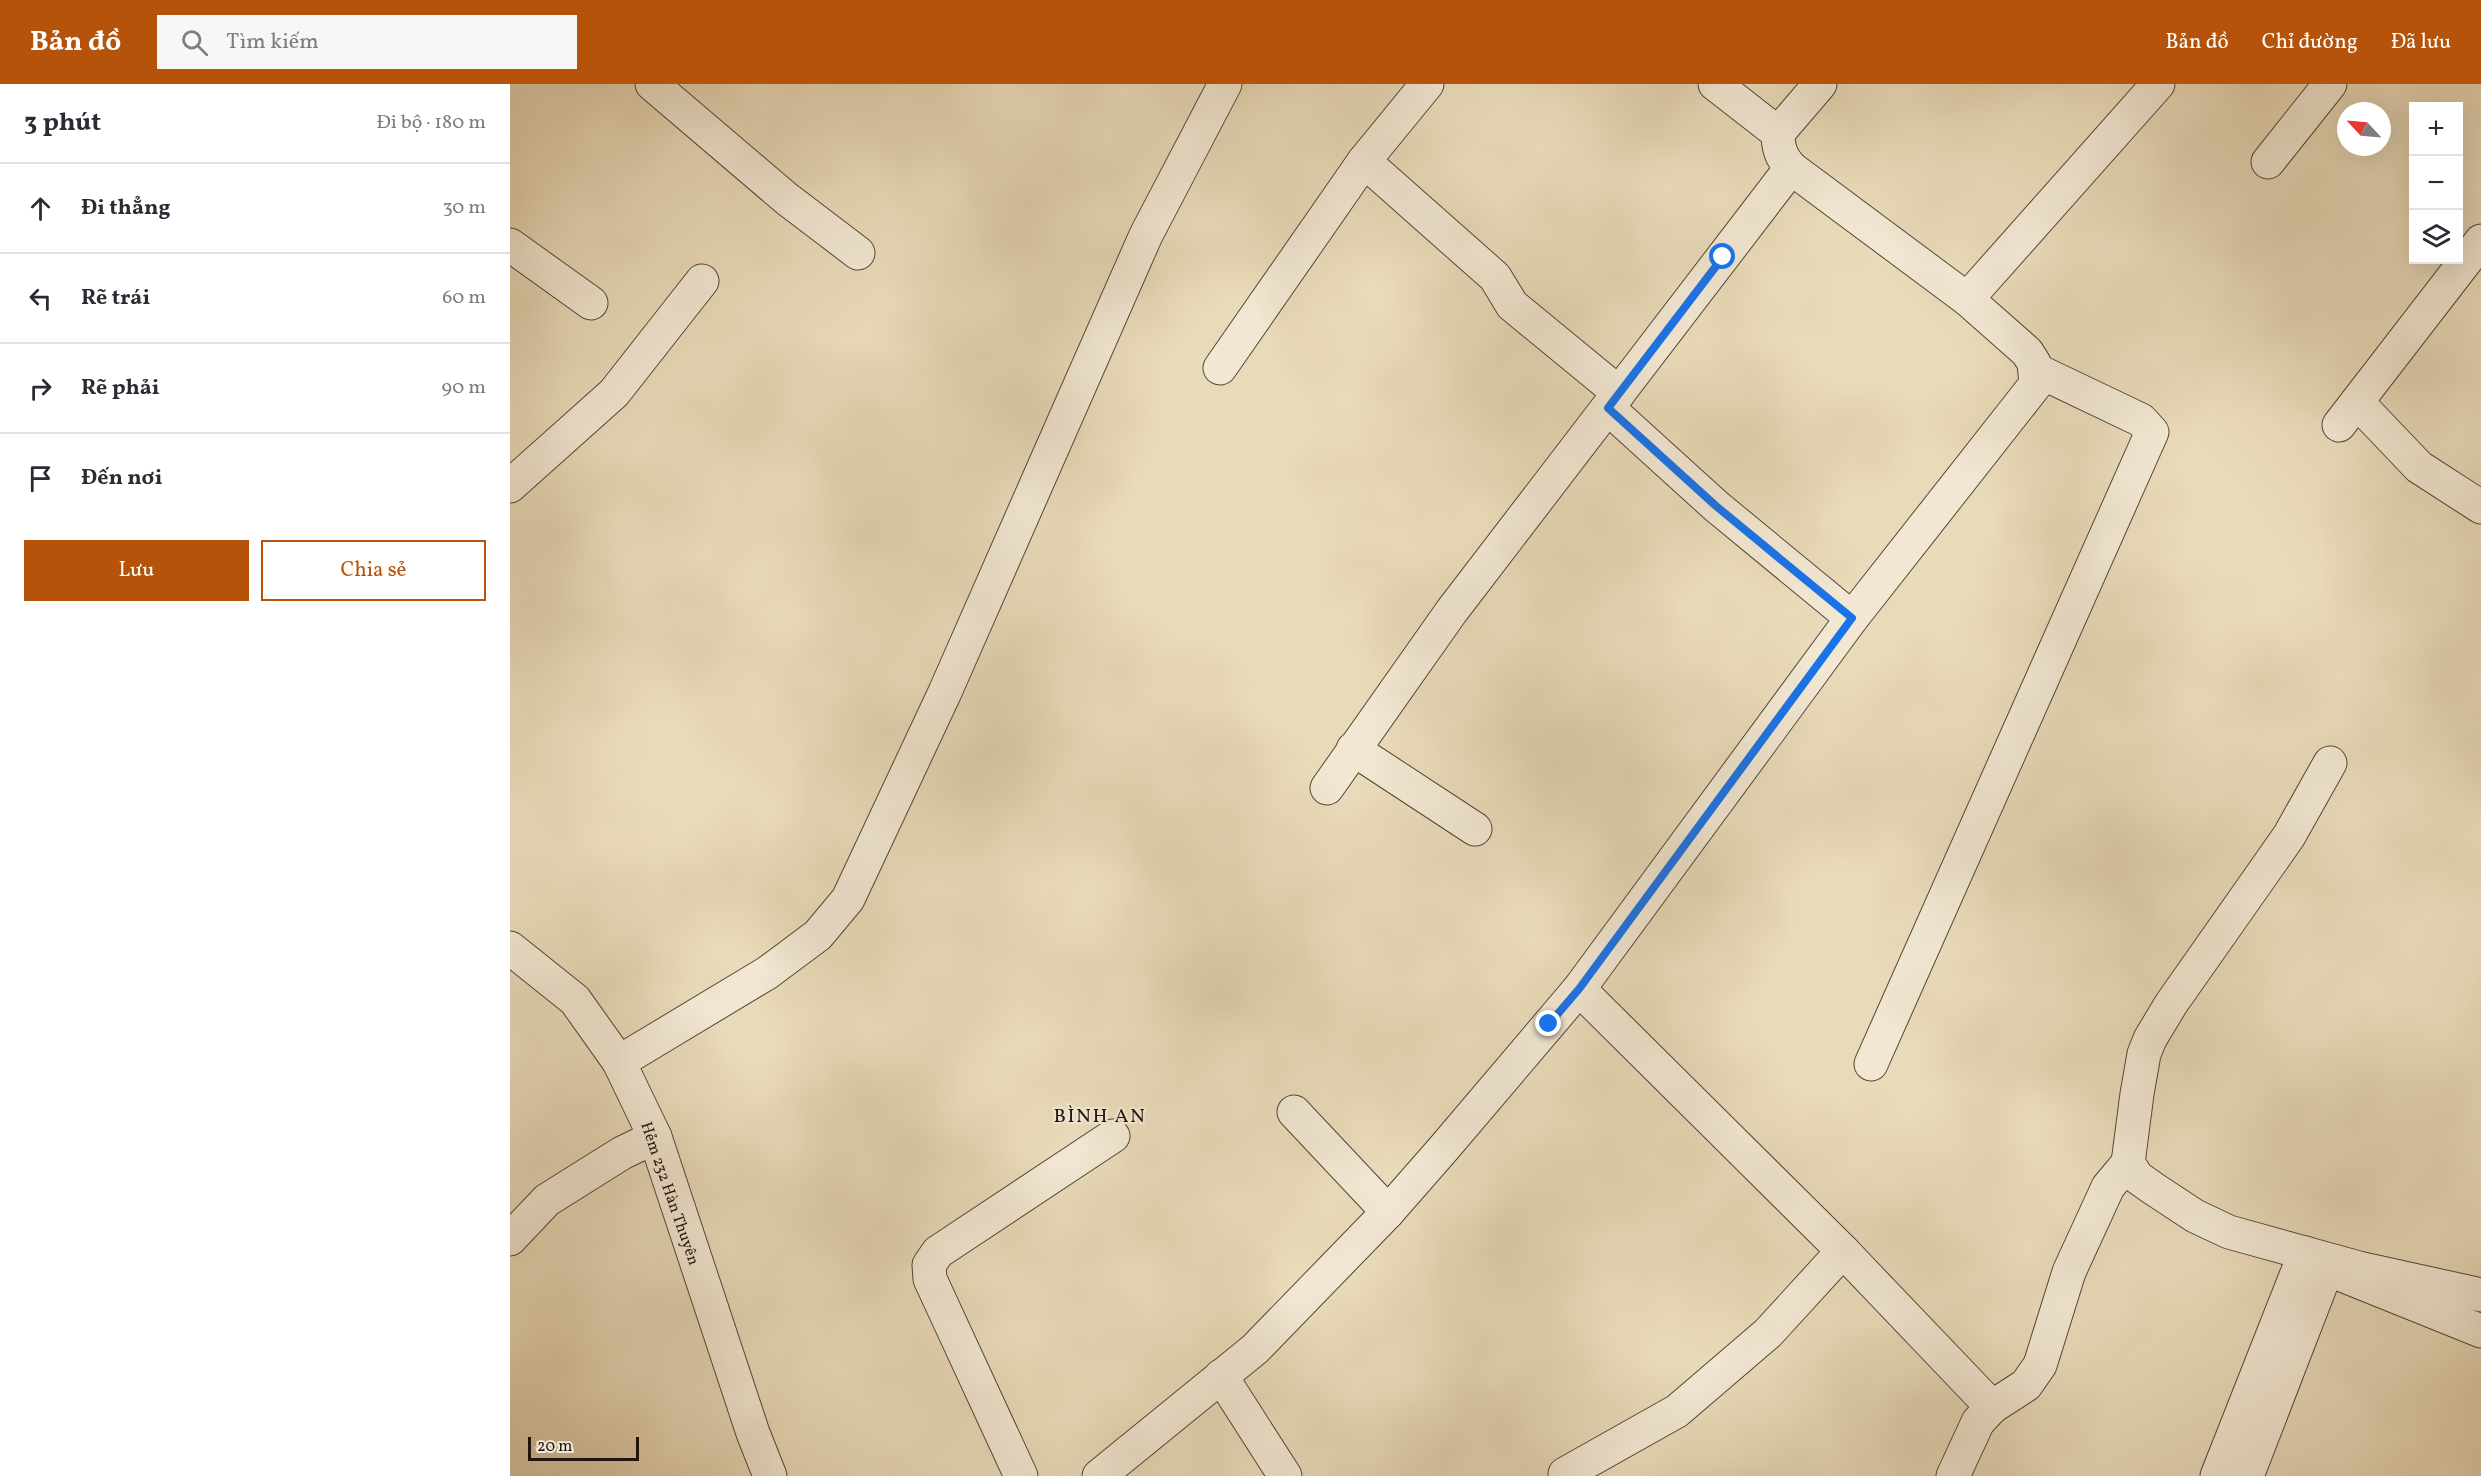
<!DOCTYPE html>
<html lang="vi">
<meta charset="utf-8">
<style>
:root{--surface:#fff;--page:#f7f7f7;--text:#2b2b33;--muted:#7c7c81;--line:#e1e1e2;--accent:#b45309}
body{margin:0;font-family:Vollkorn,serif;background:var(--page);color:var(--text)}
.controls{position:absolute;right:18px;top:18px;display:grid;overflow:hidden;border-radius:0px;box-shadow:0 6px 24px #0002}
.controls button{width:54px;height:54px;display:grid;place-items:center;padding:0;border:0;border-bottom:2px solid var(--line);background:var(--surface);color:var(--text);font:30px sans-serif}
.compass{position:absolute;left:1827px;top:18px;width:54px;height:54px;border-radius:50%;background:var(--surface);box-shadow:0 6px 24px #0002;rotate:296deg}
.scale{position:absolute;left:18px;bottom:15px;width:111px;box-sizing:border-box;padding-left:6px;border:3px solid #20140c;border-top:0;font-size:16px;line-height:21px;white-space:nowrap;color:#20140c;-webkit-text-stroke:4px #f1e7d2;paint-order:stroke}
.stop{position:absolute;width:18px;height:18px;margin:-14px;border:4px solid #1a73e8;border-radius:50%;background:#fff}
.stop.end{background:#1a73e8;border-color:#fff;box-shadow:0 2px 6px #0008}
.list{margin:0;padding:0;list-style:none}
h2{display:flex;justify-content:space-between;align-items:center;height:78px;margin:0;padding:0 24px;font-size:26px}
h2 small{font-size:20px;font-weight:400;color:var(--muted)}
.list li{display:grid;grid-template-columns:39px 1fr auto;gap:18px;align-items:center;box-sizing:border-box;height:90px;padding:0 24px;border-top:2px solid var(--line)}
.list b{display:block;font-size:22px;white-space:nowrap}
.list em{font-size:20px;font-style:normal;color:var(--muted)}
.actions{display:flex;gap:12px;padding:18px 24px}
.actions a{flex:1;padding:14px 0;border:2px solid var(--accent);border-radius:0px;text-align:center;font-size:21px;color:var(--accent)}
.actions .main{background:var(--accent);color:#fff}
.icon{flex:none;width:33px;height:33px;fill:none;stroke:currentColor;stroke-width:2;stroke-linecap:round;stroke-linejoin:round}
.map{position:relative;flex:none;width:1971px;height:1392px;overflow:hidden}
header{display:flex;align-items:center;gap:36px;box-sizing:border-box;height:84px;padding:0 30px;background:var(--accent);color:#fff}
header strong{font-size:28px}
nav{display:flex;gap:33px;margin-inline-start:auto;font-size:21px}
.search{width:420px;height:54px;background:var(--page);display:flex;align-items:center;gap:15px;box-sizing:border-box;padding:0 21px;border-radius:0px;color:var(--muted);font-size:22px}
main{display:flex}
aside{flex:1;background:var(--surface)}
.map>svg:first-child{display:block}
</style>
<header>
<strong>Bản đồ</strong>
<div class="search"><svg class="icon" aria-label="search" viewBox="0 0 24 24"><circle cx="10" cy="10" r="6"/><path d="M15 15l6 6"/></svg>Tìm kiếm</div>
<nav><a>Bản đồ</a><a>Chỉ đường</a><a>Đã lưu</a></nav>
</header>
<main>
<aside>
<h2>3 phút<small>Đi bộ · 180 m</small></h2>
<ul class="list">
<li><svg class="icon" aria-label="ahead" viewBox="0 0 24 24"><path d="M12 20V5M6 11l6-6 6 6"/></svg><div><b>Đi thẳng</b></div><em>30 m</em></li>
<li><svg class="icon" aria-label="left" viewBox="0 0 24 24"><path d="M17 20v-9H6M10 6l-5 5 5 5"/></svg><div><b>Rẽ trái</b></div><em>60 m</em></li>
<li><svg class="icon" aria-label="right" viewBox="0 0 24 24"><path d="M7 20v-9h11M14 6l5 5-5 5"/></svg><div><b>Rẽ phải</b></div><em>90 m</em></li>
<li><svg class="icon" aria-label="arrive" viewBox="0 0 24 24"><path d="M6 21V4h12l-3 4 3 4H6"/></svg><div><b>Đến nơi</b></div></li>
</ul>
<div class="actions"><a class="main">Lưu</a><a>Chia sẻ</a></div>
</aside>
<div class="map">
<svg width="1971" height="1392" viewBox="0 0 1971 1392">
<rect width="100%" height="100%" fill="#e9dab9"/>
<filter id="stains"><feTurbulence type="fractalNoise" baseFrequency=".00333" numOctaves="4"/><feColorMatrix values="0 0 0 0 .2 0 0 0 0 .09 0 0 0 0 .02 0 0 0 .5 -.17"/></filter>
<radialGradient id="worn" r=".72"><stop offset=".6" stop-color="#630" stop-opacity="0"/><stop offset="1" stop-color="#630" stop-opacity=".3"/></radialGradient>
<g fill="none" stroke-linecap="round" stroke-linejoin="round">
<defs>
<g id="minor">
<polyline points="142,0 277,115 348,169"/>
<polyline points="1268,49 1310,0"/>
<polyline points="854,77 985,193 1002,221 1109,309"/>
<polyline points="1758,78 1820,0"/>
<polyline points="0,161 81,219"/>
<polyline points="1457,215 1648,0"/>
<polyline points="710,284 854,77 917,0"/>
<polyline points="1847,318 1909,383 1971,423"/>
<polyline points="1098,324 1206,422 1342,534"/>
<polyline points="1829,341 1971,157"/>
<polyline points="0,402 104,309 192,197"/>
<polyline points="843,665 965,745"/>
<polyline points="1820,679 1779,752 1661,920 1640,955 1634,970 1627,1010 1618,1079 1627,1093 1644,1105 1685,1132 1719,1148 1849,1184 1971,1211"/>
<polyline points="817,704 941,528 1281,84"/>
<polyline points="0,864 65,916 109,978 145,1053 243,1349 260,1392"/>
<polyline points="1069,905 1333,1167 1482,1323"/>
<polyline points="109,978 257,889 308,851 338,815 435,608 636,151 715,0"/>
<polyline points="1361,980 1642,348 1631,336 1526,286"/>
<polyline points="784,1028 878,1128"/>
<polyline points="0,1155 37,1116 112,1069 145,1053"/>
<polyline points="711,1292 775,1392"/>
<polyline points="511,1392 420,1195 419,1181 428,1168 603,1052"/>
<path d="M589,1392L745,1265L878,1128L934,1064L1069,905L1342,534L1526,300L1524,279L1517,268L1457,215L1281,84C1271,73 1268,64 1268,49L1205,0"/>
<polyline points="1056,1392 1055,1390 1167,1327 1258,1249 1333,1167"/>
<polyline points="1443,1392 1468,1338 1482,1323 1516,1301 1530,1281 1559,1188 1598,1103 1618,1079"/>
<polyline points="1707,1392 1795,1169"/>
<polyline points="1737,1392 1817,1185 1971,1247"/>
</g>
</defs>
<use href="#minor" stroke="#524637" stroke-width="35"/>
<use href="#minor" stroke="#f1e7d2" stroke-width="33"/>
</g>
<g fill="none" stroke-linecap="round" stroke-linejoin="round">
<polyline stroke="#1a73e8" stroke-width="8" points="1039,940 1069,905 1342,534 1206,422 1098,324 1213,173"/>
</g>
<g text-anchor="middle" stroke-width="4.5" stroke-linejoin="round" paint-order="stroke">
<g font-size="16" fill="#20140c" stroke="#f1e7d2">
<text transform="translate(161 1109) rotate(71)" y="6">Hẻm 232 Hàn Thuyên</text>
</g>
<g font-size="20" letter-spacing="1.5" fill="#20140c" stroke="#f1e7d2">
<text x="590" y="1038">BÌNH AN</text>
</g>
</g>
<rect width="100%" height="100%" filter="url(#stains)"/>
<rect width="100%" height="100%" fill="url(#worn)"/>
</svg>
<div class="controls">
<button>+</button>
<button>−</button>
<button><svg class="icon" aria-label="layers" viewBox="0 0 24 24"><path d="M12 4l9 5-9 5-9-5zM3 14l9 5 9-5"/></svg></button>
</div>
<svg class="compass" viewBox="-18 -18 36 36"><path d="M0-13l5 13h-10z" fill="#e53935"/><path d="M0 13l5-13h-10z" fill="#7c7c81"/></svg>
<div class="scale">20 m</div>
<div class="stop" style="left:1213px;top:173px"></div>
<div class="stop end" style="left:1039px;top:940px"></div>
</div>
</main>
